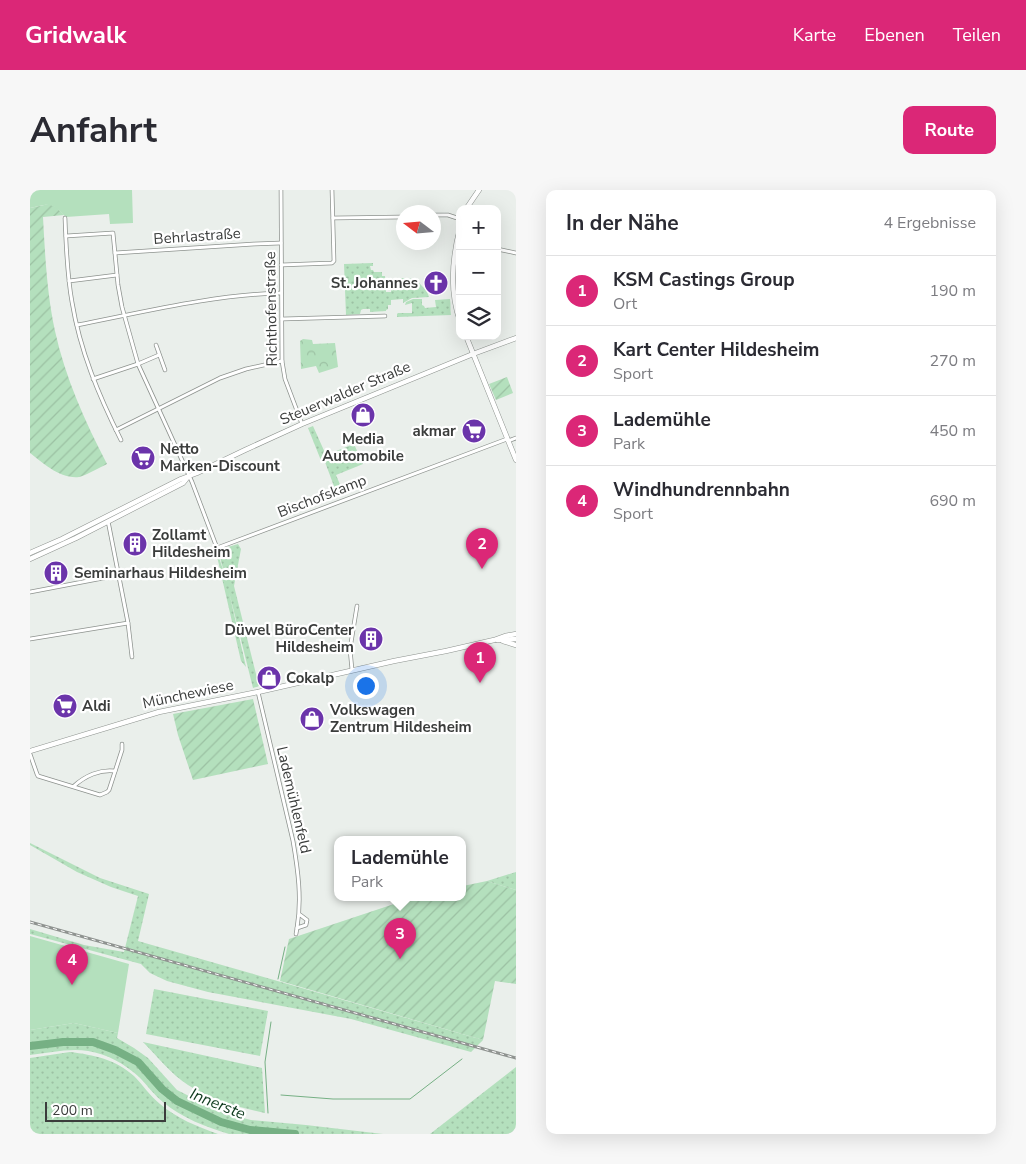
<!DOCTYPE html>
<html lang="de">
<meta charset="utf-8">
<style>
:root{--surface:#fff;--page:#f7f7f7;--text:#2b2b33;--muted:#7c7c81;--line:#e1e1e2;--accent:#db2777}
body{margin:0;font-family:"Nunito Sans",sans-serif;background:var(--page);color:var(--text)}
.controls{position:absolute;right:15px;top:15px;display:grid;overflow:hidden;border-radius:10px;box-shadow:0 5px 20px #0002}
.controls button{width:45px;height:45px;display:grid;place-items:center;padding:0;border:0;border-bottom:1px solid var(--line);background:var(--surface);color:var(--text);font:25px sans-serif}
.compass{position:absolute;left:366px;top:15px;width:45px;height:45px;border-radius:50%;background:var(--surface);box-shadow:0 5px 20px #0002;rotate:286deg}
.scale{position:absolute;left:15px;bottom:12px;width:121px;box-sizing:border-box;padding-left:5px;border:2px solid #3b3d3c;border-top:0;font-size:14px;line-height:18px;white-space:nowrap;color:#3b3d3c;-webkit-text-stroke:4px #fff;paint-order:stroke}
.you{position:absolute;left:335px;top:495px;width:18px;height:18px;margin:-12px;border:4px solid #fff;border-radius:50%;background:#1a73e8;box-shadow:0 0 0 8px #1a73e833}
.badge{display:grid;place-items:center;width:32px;height:32px;border-radius:50%;background:var(--accent);color:#fff;font-size:16px;font-weight:700}
.pin{position:absolute;translate:-50% -41px;filter:drop-shadow(0 1px 2px #0008)}
.pin::after{content:'';position:absolute;top:26px;width:18px;height:15px;background:inherit;clip-path:polygon(0 0,100% 0,50% 100%)}
.popup{position:absolute;left:304px;top:646px;width:132px;height:65px;box-sizing:border-box;display:grid;place-content:center;border-radius:10px;background:var(--surface);filter:drop-shadow(0 1px 4px #0005);font-size:16px;white-space:nowrap;color:var(--muted)}
.popup b{font-size:19px;color:var(--text)}
.popup::after{content:'';position:absolute;left:50%;top:100%;margin-left:-10px;border:10px solid transparent;border-top-color:var(--surface)}
.list{margin:0;padding:0;list-style:none}
h2{display:flex;justify-content:space-between;align-items:center;height:65px;margin:0;padding:0 20px;font-size:21px}
h2 small{font-size:16px;font-weight:400;color:var(--muted)}
.list li{display:grid;grid-template-columns:32px 1fr auto;gap:15px;align-items:center;box-sizing:border-box;height:70px;padding:0 20px;border-top:1px solid var(--line)}
.list b{display:block;font-size:19px;white-space:nowrap}
.list p{margin:0;font-size:16px;white-space:nowrap;color:var(--muted)}
.list em{font-size:16px;font-style:normal;color:var(--muted)}
.icon{flex:none;width:28px;height:28px;fill:none;stroke:currentColor;stroke-width:2;stroke-linecap:round;stroke-linejoin:round}
.map{position:relative;flex:none;width:486px;height:944px;overflow:hidden;border-radius:10px}
header{display:flex;align-items:center;gap:30px;box-sizing:border-box;height:70px;padding:0 25px;background:var(--accent);color:#fff}
header strong{font-size:24px}
nav{display:flex;gap:28px;margin-inline-start:auto;font-size:18px}
.intro{display:flex;align-items:center;justify-content:space-between;box-sizing:border-box;height:120px;padding:0 30px}
h1{margin:0;font-size:35px}
.button{padding:12px 22px;border-radius:10px;background:var(--accent);color:#fff;font-size:18px;font-weight:700}
main{display:flex;gap:30px;padding:0 30px}
aside{flex:1;background:var(--surface);border-radius:10px;box-shadow:0 5px 20px #0002}
.map>svg:first-child{display:block}
</style>
<header>
<strong>Gridwalk</strong>
<nav><a>Karte</a><a>Ebenen</a><a>Teilen</a></nav>
</header>
<div class="intro"><h1>Anfahrt</h1><a class="button">Route</a></div>
<main>
<div class="map">
<svg width="486" height="944" viewBox="0 0 486 944">
<defs>
<pattern id="grass-dots" width="8" height="8" patternUnits="userSpaceOnUse" patternTransform="scale(1.25)"><rect width="8" height="8" fill="#b4e0bd"/><path d="M2 2h.1M6 6h.1" fill="none" stroke="#9cc1a3" stroke-width="1.8" stroke-linecap="round"/></pattern>
<pattern id="park-crowns" width="20" height="18" patternUnits="userSpaceOnUse" patternTransform="scale(1.25)"><rect width="20" height="18" fill="#b4e0bd"/><path d="M2 6a3 3 0 1 1 6 0M12 15a3 3 0 1 1 6 0" fill="none" stroke="#9cc1a3"/></pattern>
<pattern id="garden-furrows" width="10" height="10" patternUnits="userSpaceOnUse" patternTransform="scale(1.25)"><rect width="10" height="10" fill="#b4e0bd"/><path d="M-1 1l2-2M0 10L10 0M9 11l2-2" fill="none" stroke="#9cc1a3"/></pattern>
</defs>
<rect width="100%" height="100%" fill="#eaefeb"/>
<g fill="url(#grass-dots)">
<path d="M343,73V76H340L341,80H343L344,82H352V86H355L356,102H361V97L363,98L367,95L364,92L360,95L361,97H357V89C370,89 382,84 392,96C396,100 398,103 399,107L382,108L373,113V109L361,110V115H358V119L356,120V121L340,122V119H333L331,120L330,124L316,125L314,74Z"/>
<path d="M392,109V115L394,116L395,118L406,117L405,110L420,109C421,115 420,119 421,125L367,127V124L368,123H382V113L375,115L376,112L383,109Z"/>
<polygon points="283,236 296,265 324,254 333,274 306,285 314,304 308,307 295,272 292,273 278,238"/>
<polygon points="208,354 211,359 204,396 229,496 223,498 199,402 216,477 211,471 186,362 187,361 195,386 188,360"/>
<polygon points="0,653 70,688 119,704 108,751 453,850 441,862 321,829 178,802 137,791 120,783 111,774 0,744 0,739 54,755 94,762 108,706 81,697 47,682 0,655"/>
<polygon points="486,682 486,700 457,691"/>
<polygon points="124,799 238,821 230,866 116,844"/>
<path d="M44,833L88,843L87,848L104,858L118,868L147,900L193,923L221,930L276,935L353,944H199C176,937 152,928 133,912C124,905 117,895 109,887C95,874 77,864 58,861C39,858 19,863 0,865V840Z"/>
<path d="M113,852L232,878L235,923C208,917 181,910 158,895C142,885 126,865 113,852Z"/>
<path d="M40,862C64,865 85,869 104,886C113,895 120,906 130,914C146,928 168,937 188,944H0V868Z"/>
<polygon points="486,877 486,944 400,944"/>
</g>
<polygon fill="url(#park-crowns)" points="273,149 282,150 283,154 305,153 308,177 289,183 286,176 271,179 270,151"/>
<g fill="url(#garden-furrows)">
<path d="M19,14L26,17L34,25L13,27C15,65 17,104 25,141C35,187 55,232 77,274C70,277 55,286 49,287C30,289 13,273 0,263V18Z"/>
<polygon points="477,187 483,203 466,210 459,194"/>
<polygon points="223,509 238,574 163,590 148,545 143,524"/>
<polygon points="457,691 486,700 486,794 465,791 453,850 250,791 259,749 382,708 432,708 433,696"/>
</g>
<g fill="#b4e0bd">
<path d="M0,0H102L103,33L80,34L79,24L36,27C21,12 21,13 0,18Z"/>
<polygon points="0,746 99,774 88,843 44,833 0,840"/>
</g>
<g fill="none" stroke-linecap="round" stroke-linejoin="round">
<g stroke="#76b084" stroke-width="1">
<polyline points="248,789 255,757"/>
<polyline points="251,905 303,909 380,909 432,869"/>
<polyline points="238,923 235,872 241,832"/>
<polyline points="225,940 226,936"/>
</g>
<polyline stroke="#76b084" stroke-width="8" points="0,856 33,852 63,852 85,860 108,872 132,899 147,911 191,932 220,940 265,944"/>
<defs>
<g id="street">
<polyline points="251,0 252,171 255,189 272,234"/>
<polyline points="403,25 418,25 430,29"/>
<path d="M35,28C36,56 37,85 42,112C50,161 69,206 91,250"/>
<polyline points="303,28 373,27"/>
<polyline points="36,46 83,43 88,95 92,117 108,174 162,292 187,358 477,249"/>
<polyline points="467,59 486,63"/>
<polyline points="85,63 224,54 251,53"/>
<polyline points="251,75 302,73 304,71 302,0"/>
<polyline points="39,91 87,85"/>
<polyline points="252,129 355,126"/>
<path d="M47,135C114,122 182,105 251,103"/>
<polyline points="126,155 135,180"/>
<polyline points="63,189 108,174 129,165"/>
<polyline points="86,240 190,188 216,179 252,171"/>
<polyline points="478,251 486,248"/>
<polyline points="78,332 79,336 98,433 102,467"/>
<polyline points="0,402 89,385"/>
<polyline points="0,449 98,433"/>
<polyline points="322,480 320,459 327,416"/>
<path d="M228,502L263,651C268,680 272,709 267,738L276,735L277,730L269,724"/>
<polyline points="0,564 7,584 8,586 70,605 77,602 79,600 92,560 92,554"/>
<path d="M44,596C55,586 70,579 85,581"/>
<polyline points="266,744 267,738"/>
</g>
<g id="secondary">
<polyline points="436,19 449,0"/>
<path d="M430,38C422,69 419,100 430,131"/>
<polyline points="436,146 486,270"/>
<polyline points="0,363 32,349 151,289 167,283 215,260 272,234 443,164 486,148"/>
<polyline points="0,369 46,348 153,293 157,288"/>
<polyline points="467,450 486,449"/>
<polyline points="473,451 486,455"/>
<polyline points="0,561 129,522 228,502 364,471 416,461 464,450 475,446 486,444"/>
</g>
</defs>
<use href="#street" stroke="#8d928e" stroke-width="4.5"/>
<use href="#secondary" stroke="#8d928e" stroke-width="5.5"/>
<use href="#street" stroke="#fff" stroke-width="3"/>
<use href="#secondary" stroke="#fff" stroke-width="4.5"/>
<defs>
<polyline id="rail" points="0,732 486,868"/>
</defs>
<use href="#rail" stroke="#8f9390" stroke-width="3"/>
<use href="#rail" stroke="#fff" stroke-width="1" stroke-dasharray="4" stroke-linecap="butt"/>
</g>
<defs>
<symbol id="church-disc" viewBox="-11 -11 22 22"><circle r="9.5" fill="#6b34aa" stroke="#fff"/><path d="M-1.2-6h2.4v3.5h3.3v2.4h-3.3V6h-2.4V-.1h-3.3v-2.4h3.3Z" fill="#fff"/></symbol>
<symbol id="shop-disc" viewBox="-11 -11 22 22"><circle r="9.5" fill="#6b34aa" stroke="#fff"/><path d="M-5-2.5h2.3a2.7 3.5 0 0 1 5.4 0H5L5.5 6h-11ZM-1.5-2.5h3a1.5 2.3 0 0 0-3 0Z" fill="#fff"/></symbol>
<symbol id="supermarket-disc" viewBox="-11 -11 22 22"><circle r="9.5" fill="#6b34aa" stroke="#fff"/><path d="M-6-5.5h2.5l.6 2H6L4.5 2H-2.5L-4.4-4H-6ZM-1.5 3.2a1.3 1.3 0 1 0 .1 0ZM3 3.2a1.3 1.3 0 1 0 .1 0Z" fill="#fff"/></symbol>
<symbol id="building-disc" viewBox="-11 -11 22 22"><circle r="9.5" fill="#6b34aa" stroke="#fff"/><path d="M-4-6H4V6H1V3H-1V6H-4ZM-2.5-4.3h1.7v1.8h-1.7ZM.8-4.3h1.7v1.8H.8ZM-2.5-1h1.7V.8h-1.7ZM.8-1h1.7V.8H.8Z" fill="#fff"/></symbol>
</defs>
<g fill-rule="evenodd">
<use href="#church-disc" x="392" y="79" width="28" height="28"/>
<use href="#shop-disc" x="319" y="211" width="28" height="28"/>
<use href="#supermarket-disc" x="430" y="227" width="28" height="28"/>
<use href="#supermarket-disc" x="99" y="254" width="28" height="28"/>
<use href="#building-disc" x="91" y="340" width="28" height="28"/>
<use href="#building-disc" x="12" y="369" width="28" height="28"/>
<use href="#building-disc" x="327" y="435" width="28" height="28"/>
<use href="#shop-disc" x="225" y="474" width="28" height="28"/>
<use href="#supermarket-disc" x="21" y="502" width="28" height="28"/>
<use href="#shop-disc" x="268" y="515" width="28" height="28"/>
</g>
<g text-anchor="middle" stroke-width="4.5" stroke-linejoin="round" paint-order="stroke">
<g font-size="15" fill="#3b3d3c" stroke="#fff">
<text transform="translate(167 46) rotate(-4)" y="5">Behrlastraße</text>
<text transform="translate(241 119) rotate(-91)" y="5">Richthofenstraße</text>
<text transform="translate(315 203) rotate(-23)" y="5">Steuerwalder Straße</text>
<text transform="translate(292 306) rotate(-21)" y="5">Bischofskamp</text>
<text transform="translate(158 504) rotate(-12)" y="5">Münchewiese</text>
<text transform="translate(264 610) rotate(77)" y="5">Lademühlenfeld</text>
</g>
<g font-size="15" font-weight="bold" fill="#3b3d3c" stroke="#fff" text-anchor="start">
<text x="388" y="98" text-anchor="end">St. Johannes</text>
<text x="426" y="246" text-anchor="end">akmar</text>
<text x="333" y="254" text-anchor="middle">Media<tspan x="333" dy="17">Automobile</tspan></text>
<text x="130" y="264">Netto<tspan x="130" dy="17">Marken-Discount</tspan></text>
<text x="122" y="350">Zollamt<tspan x="122" dy="17">Hildesheim</tspan></text>
<text x="44" y="388">Seminarhaus Hildesheim</text>
<text x="324" y="445" text-anchor="end">Düwel BüroCenter<tspan x="324" dy="17">Hildesheim</tspan></text>
<text x="256" y="493">Cokalp</text>
<text x="52" y="521">Aldi</text>
<text x="300" y="525">Volkswagen<tspan x="300" dy="17">Zentrum Hildesheim</tspan></text>
</g>
<g font-size="16" font-style="italic" fill="#0e3a1d" stroke="#fff">
<text transform="translate(188 913) rotate(22)" y="6">Innerste</text>
</g>
</g>
</svg>
<div class="controls">
<button>+</button>
<button>−</button>
<button><svg class="icon" aria-label="layers" viewBox="0 0 24 24"><path d="M12 4l9 5-9 5-9-5zM3 14l9 5 9-5"/></svg></button>
</div>
<svg class="compass" viewBox="-18 -18 36 36"><path d="M0-13l5 13h-10z" fill="#e53935"/><path d="M0 13l5-13h-10z" fill="#7c7c81"/></svg>
<div class="scale">200 m</div>
<div class="you"></div>
<div class="pin badge" style="left:450px;top:493px">1</div>
<div class="pin badge" style="left:452px;top:379px">2</div>
<div class="pin badge" style="left:370px;top:769px">3</div>
<div class="popup"><b>Lademühle</b>Park</div>
<div class="pin badge" style="left:42px;top:795px">4</div>
</div>
<aside>
<h2>In der Nähe<small>4 Ergebnisse</small></h2>
<ul class="list">
<li><span class="badge">1</span><div><b>KSM Castings Group</b><p>Ort</p></div><em>190 m</em></li>
<li><span class="badge">2</span><div><b>Kart Center Hildesheim</b><p>Sport</p></div><em>270 m</em></li>
<li><span class="badge">3</span><div><b>Lademühle</b><p>Park</p></div><em>450 m</em></li>
<li><span class="badge">4</span><div><b>Windhundrennbahn</b><p>Sport</p></div><em>690 m</em></li>
</ul>
</aside>
</main>
